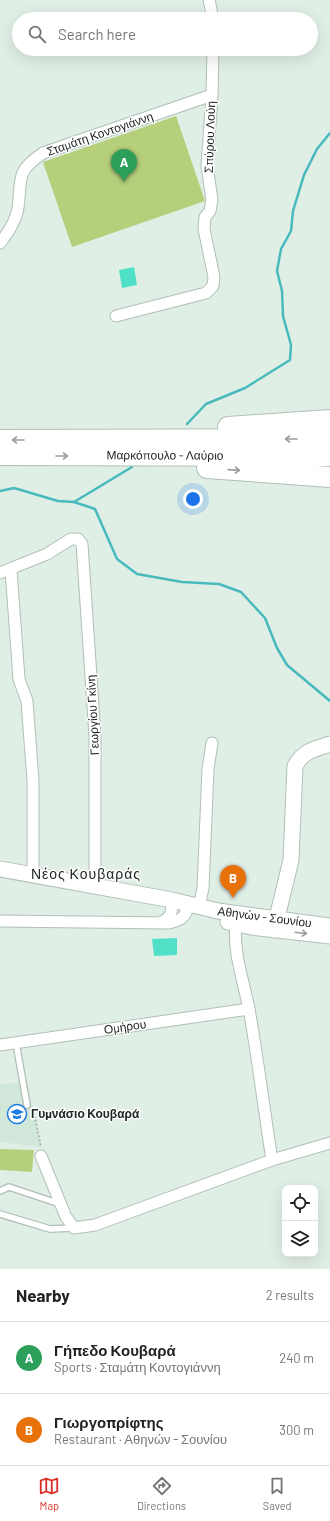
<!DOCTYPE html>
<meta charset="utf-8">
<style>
:root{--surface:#fff;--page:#f2f2f2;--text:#222;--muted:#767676;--line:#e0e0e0;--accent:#d93025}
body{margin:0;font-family:Barlow,sans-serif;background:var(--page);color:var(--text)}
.controls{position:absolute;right:12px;bottom:12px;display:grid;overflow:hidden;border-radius:8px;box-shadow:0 4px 16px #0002}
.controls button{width:36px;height:36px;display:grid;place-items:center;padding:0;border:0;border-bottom:1px solid var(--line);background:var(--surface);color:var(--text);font:20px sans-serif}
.you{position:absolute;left:193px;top:499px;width:14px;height:14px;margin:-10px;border:3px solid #fff;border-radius:50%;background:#1a73e8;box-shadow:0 0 0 6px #1a73e833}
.badge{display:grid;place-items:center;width:26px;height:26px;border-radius:50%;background:var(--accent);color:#fff;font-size:13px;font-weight:700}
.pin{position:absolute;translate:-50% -33px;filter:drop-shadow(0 1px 2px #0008)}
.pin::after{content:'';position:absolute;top:21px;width:14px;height:12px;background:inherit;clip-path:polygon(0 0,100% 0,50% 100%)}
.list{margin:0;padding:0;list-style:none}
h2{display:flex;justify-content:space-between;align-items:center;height:52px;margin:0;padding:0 16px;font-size:17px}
h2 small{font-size:13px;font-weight:400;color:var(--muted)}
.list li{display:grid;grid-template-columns:26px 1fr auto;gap:12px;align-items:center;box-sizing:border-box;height:72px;padding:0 16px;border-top:1px solid var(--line)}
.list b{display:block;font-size:15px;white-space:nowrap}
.list p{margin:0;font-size:13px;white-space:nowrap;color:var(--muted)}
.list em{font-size:13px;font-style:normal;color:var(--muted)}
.icon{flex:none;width:22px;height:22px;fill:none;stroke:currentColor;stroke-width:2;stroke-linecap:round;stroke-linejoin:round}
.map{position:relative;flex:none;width:330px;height:1269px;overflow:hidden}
.search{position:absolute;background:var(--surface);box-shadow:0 4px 16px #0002;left:12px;right:12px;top:12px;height:44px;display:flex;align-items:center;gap:10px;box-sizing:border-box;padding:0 14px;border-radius:22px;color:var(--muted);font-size:15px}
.sheet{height:196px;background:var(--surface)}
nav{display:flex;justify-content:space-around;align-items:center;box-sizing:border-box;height:56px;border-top:1px solid var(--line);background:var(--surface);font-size:11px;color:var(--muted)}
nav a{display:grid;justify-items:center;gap:2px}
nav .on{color:var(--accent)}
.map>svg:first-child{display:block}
</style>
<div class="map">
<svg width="330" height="1269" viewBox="0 0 330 1269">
<rect width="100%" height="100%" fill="#e0efe6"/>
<polygon fill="#d0e7d9" points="27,1081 41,1147 0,1142 0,1085"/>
<g fill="#b5cf7a">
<polygon points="176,116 205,201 72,247 43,162"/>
<polygon points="0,1149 34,1150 32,1172 0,1170"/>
</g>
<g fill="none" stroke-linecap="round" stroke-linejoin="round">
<g stroke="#48babe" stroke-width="2.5">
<polyline points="187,424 206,404 245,388 290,360 291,345 283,316 282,291 277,271 281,249 291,231 293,211 304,175 317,149 330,133"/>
<polyline points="0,491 14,488 58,501 74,502 132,467"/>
<polyline points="74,502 95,509 117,559 137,574 182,582 219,584 241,592 265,618 277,648 287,665 330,701"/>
</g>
</g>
<g fill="#50dfc7">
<polygon points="134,267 137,285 122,288 119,270"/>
<polygon points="177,938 177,955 154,956 152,939"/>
</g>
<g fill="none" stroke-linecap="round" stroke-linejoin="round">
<defs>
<g id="lane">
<polyline points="16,1043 27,1105"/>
<polyline points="0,1191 9,1187 60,1204"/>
<polyline points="0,1214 50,1229 74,1228"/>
</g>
<g id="street">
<polyline points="209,0 213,19"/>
<path d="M0,243C8,233 16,221 18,208C22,178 15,172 43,153L212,95"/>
<polyline points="116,316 206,293 213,286 214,277 204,229 205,217 210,211 212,200 207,166 212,95 213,49"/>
<polyline points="11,570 19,679 27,701 33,781 33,875"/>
<polyline points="0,573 47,554 71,539 78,539 82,544 95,736 95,886"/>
<polyline points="199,907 203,888 208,769 212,743"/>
<path d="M237,916C231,948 243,978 249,1009C258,1059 264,1110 272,1160"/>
<path d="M0,921L168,923C180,921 187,917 188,904"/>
<path d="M161,922C172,918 172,911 172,900"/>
<polyline points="0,1045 249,1009"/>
<polyline points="41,1156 66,1217 74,1228 95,1225 272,1160 330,1143"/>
</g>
<g id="secondary">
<path id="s1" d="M0,869L172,900L218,911L330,926"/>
<polyline points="228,922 251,927 330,936"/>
<path d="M274,930L291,860L295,766C304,750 315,749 330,744"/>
</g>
<g id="highway">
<polyline points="228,427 330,420"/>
<polyline points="0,440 330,439"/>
<path id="s2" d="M0,455L330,456"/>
<polyline points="207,468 330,477"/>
</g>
</defs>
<use href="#lane" stroke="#b1bfb7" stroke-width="8"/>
<use href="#street" stroke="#b1bfb7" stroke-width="13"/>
<use href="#secondary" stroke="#b1bfb7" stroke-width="17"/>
<use href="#highway" stroke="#b1bfb7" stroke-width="22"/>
<polyline stroke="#9eaaa3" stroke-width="1.5" stroke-dasharray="2 2" stroke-linecap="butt" points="33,1108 41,1147"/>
<use href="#lane" stroke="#fff" stroke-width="5.5"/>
<use href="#street" stroke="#fff" stroke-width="11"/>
<use href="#secondary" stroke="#fff" stroke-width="15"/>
<use href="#highway" stroke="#fff" stroke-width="20"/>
</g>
<defs><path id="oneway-shaft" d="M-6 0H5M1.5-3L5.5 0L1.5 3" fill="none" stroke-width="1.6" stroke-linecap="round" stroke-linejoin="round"/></defs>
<g stroke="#9b9e9c">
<use href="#oneway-shaft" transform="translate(291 439) rotate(180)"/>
<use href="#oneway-shaft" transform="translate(18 440) rotate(180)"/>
<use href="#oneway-shaft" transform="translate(62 456)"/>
<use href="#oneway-shaft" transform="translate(234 470) rotate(4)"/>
<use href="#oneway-shaft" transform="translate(301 933) rotate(7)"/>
</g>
<defs>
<symbol id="school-ring" viewBox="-11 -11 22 22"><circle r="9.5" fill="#fff" stroke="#1f7ce5" stroke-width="1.5"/><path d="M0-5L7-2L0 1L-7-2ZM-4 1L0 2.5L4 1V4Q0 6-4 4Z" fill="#1f7ce5"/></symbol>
</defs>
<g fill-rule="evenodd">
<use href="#school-ring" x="6" y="1103" width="22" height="22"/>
</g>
<g text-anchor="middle" stroke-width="3" stroke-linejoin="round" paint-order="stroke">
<g font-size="12" fill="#212724" stroke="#fff">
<text transform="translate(100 134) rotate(-19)" y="4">Σταμάτη Κοντογιάννη</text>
<text transform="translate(210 137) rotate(-88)" y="4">Σπύρου Λούη</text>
<text dy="4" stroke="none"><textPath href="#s2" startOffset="165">Μαρκόπουλο - Λαύριο</textPath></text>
<text transform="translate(93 715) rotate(-93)" y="4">Γεωργίου Γκίνη</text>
<text dy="4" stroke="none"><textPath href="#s1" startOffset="269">Αθηνών - Σουνίου</textPath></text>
<text transform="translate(125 1027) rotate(-8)" y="4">Ομήρου</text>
</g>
<g font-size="12" font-weight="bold" fill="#212724" stroke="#fff" text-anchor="start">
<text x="31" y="1118">Γυμνάσιο Κουβαρά</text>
</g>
<g font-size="14" letter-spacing="1" fill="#212724" stroke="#fff">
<text x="86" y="879">Νέος Κουβαράς</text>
</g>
</g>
</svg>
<div class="controls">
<button><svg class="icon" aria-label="locate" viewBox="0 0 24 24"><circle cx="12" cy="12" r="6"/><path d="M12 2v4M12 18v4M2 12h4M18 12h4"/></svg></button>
<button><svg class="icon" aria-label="layers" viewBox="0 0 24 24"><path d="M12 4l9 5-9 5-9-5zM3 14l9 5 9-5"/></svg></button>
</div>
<div class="you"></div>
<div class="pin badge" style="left:124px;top:182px;background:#2e9e5b">A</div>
<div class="pin badge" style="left:233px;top:898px;background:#e8710a">B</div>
<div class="search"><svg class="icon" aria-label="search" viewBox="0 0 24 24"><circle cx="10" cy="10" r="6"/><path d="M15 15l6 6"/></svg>Search here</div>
</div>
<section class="sheet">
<h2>Nearby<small>2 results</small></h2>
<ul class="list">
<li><span class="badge" style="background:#2e9e5b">A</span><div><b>Γήπεδο Κουβαρά</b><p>Sports · Σταμάτη Κοντογιάννη</p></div><em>240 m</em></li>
<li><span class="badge" style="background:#e8710a">B</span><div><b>Γιωργοπρίφτης</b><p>Restaurant · Αθηνών - Σουνίου</p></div><em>300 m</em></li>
</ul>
</section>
<nav>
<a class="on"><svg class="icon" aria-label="map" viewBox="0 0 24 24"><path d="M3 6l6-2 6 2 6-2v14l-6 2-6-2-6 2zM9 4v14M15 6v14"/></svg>Map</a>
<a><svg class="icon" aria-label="directions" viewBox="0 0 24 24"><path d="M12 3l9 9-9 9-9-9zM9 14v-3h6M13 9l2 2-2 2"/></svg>Directions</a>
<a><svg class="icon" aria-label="saved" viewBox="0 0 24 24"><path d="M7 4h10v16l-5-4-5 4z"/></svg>Saved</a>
</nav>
